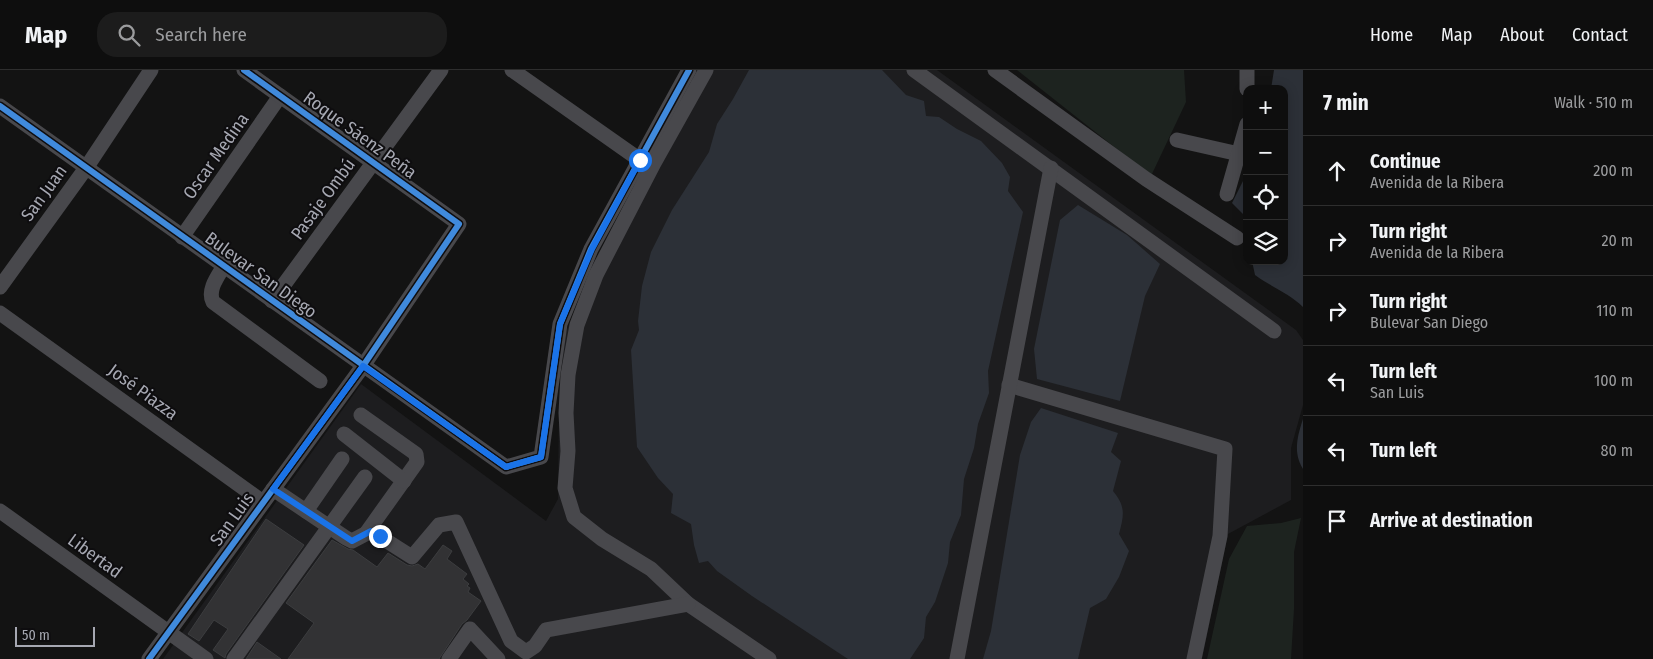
<!DOCTYPE html>
<meta charset="utf-8">
<style>
:root{--surface:#0e0e0e;--page:#1c1c1c;--text:#f1f3f6;--muted:#9b9c9e;--line:#2e2e2e}
body{margin:0;font-family:"Fira Sans Condensed",sans-serif;background:var(--page);color:var(--text)}
.controls{position:absolute;right:15px;top:15px;display:grid;overflow:hidden;border-radius:10px;box-shadow:0 2px 12px #0003}
.controls button{width:45px;height:45px;display:grid;place-items:center;padding:0;border:0;border-bottom:1px solid var(--line);background:var(--surface);color:var(--text);font:25px sans-serif}
.scale{position:absolute;left:15px;bottom:12px;width:80px;box-sizing:border-box;padding-left:5px;border:2px solid #a6a8b2;border-top:0;font-size:14px;line-height:18px;white-space:nowrap;color:#a6a8b2;-webkit-text-stroke:4px #0e0d0f;paint-order:stroke}
.stop{position:absolute;width:15px;height:15px;margin:-11px;border:4px solid #1a73e8;border-radius:50%;background:#fff}
.stop.end{background:#1a73e8;border-color:#fff;box-shadow:0 1px 5px #0008}
.list{margin:0;padding:0;list-style:none}
h2{display:flex;justify-content:space-between;align-items:center;height:65px;margin:0;padding:0 20px;font-size:21px}
h2 small{font-size:16px;font-weight:400;color:var(--muted)}
.list li{display:grid;grid-template-columns:32px 1fr auto;gap:15px;align-items:center;box-sizing:border-box;height:70px;padding:0 20px;border-top:1px solid var(--line)}
.list b{display:block;font-size:19px;white-space:nowrap}
.list p{margin:0;font-size:16px;white-space:nowrap;color:var(--muted)}
.list em{font-size:16px;font-style:normal;color:var(--muted)}
.icon{flex:none;width:28px;height:28px;fill:none;stroke:currentColor;stroke-width:2;stroke-linecap:round;stroke-linejoin:round}
.map{position:relative;flex:none;width:1303px;height:589px;overflow:hidden}
header{display:flex;align-items:center;gap:30px;box-sizing:border-box;height:70px;padding:0 25px;background:var(--surface);border-bottom:1px solid var(--line)}
header strong{font-size:24px}
nav{display:flex;gap:28px;margin-inline-start:auto;font-size:18px}
.search{width:350px;height:45px;background:var(--page);display:flex;align-items:center;gap:12px;box-sizing:border-box;padding:0 18px;border-radius:20px;color:var(--muted);font-size:19px}
main{display:flex}
aside{flex:1;background:var(--surface)}
.map>svg:first-child{display:block}
</style>
<header>
<strong>Map</strong>
<div class="search"><svg class="icon" aria-label="search" viewBox="0 0 24 24"><circle cx="10" cy="10" r="6"/><path d="M15 15l6 6"/></svg>Search here</div>
<nav><a>Home</a><a>Map</a><a>About</a><a>Contact</a></nav>
</header>
<main>
<div class="map">
<svg width="1303" height="589" viewBox="0 0 1303 589">
<rect width="100%" height="100%" fill="#131313"/>
<polygon fill="#1d1d1f" points="699,0 937,0 1296,260 1303,270 1303,335 1291,378 1291,430 1228,464 1202,589 163,589 361,314 546,451 558,429 559,337 564,267 594,192"/>
<g fill="#1d231f">
<polygon points="1017,0 1184,0 1186,32 1151,106"/>
<polygon points="1301,448 1294,482 1294,539 1291,589 1207,589 1229,489 1247,456 1281,453"/>
</g>
<g fill="#2c3037">
<polygon points="749,0 882,0 906,25 924,31 926,46 939,47 957,59 981,71 1002,93 1010,107 1008,121 1023,142 988,301 989,323 978,354 974,378 964,409 961,445 950,472 948,493 935,532 926,547 924,568 910,589 848,589 752,526 717,501 708,491 699,493 694,475 691,454 671,443 673,424 658,408 637,377 631,280 639,260 638,251 642,216 651,182 672,140 709,82 717,54 733,29"/>
<path d="M1274,0H1303V237C1289,223 1271,217 1255,205L1252,191H1284V19H1271Z"/>
<polygon points="1247,96 1247,148 1232,133 1243,111"/>
<polygon points="1078,135 1127,165 1160,194 1145,226 1120,331 1037,309 1034,279 1060,150"/>
<path d="M1041,338L1118,363L1111,382L1121,391L1113,421C1126,437 1124,445 1119,464L1129,481L1119,507L1106,529L1090,538L1078,589H983L991,561L1020,385L1031,352Z"/>
<path d="M1303,349V399C1293,383 1297,367 1303,349Z"/>
</g>
<g fill="#323234" stroke="#3c3d3f">
<polygon points="266,449 304,475 226,584 225,588 213,580 228,559 214,550 199,571 188,564"/>
<polygon points="332,470 348,479 353,480 377,497 388,483 407,495 412,496 418,494 425,499 443,475 452,481 447,489 467,504 463,509 469,514 467,516 470,518 468,522 481,531 467,550 462,554 439,589 288,589 314,553 286,533"/>
<polygon points="257,572 281,589 246,589"/>
</g>
<g fill="none" stroke-linecap="round" stroke-linejoin="round">
<g stroke="#48484c" stroke-width="15">
<polyline points="512,0 640,90"/>
<polyline points="706,0 654,93 596,205 577,255 568,305 566,343 568,381 565,418 574,447 602,469 651,499 688,534 769,589"/>
<polyline points="914,0 1274,261"/>
<polyline points="995,0 1146,109 1237,168"/>
<polyline points="1247,0 1247,19"/>
<polyline points="0,36 506,397 541,387 560,254 591,179 689,0"/>
<polyline points="1177,70 1239,84"/>
<polyline points="1227,124 1247,54"/>
<polyline points="182,167 280,26"/>
<path d="M224,196C218,206 207,220 213,232L320,311"/>
<polyline points="0,217 86,98 151,0"/>
<polyline points="272,231 441,0"/>
<polyline points="0,243 263,432"/>
<polyline points="1009,315 1225,379 1220,466 1194,589"/>
<polyline points="361,345 416,384 417,392 367,462"/>
<polyline points="344,364 404,411"/>
<polyline points="273,419 346,468 352,471 371,461 412,487 439,455 456,452 511,571 526,582 535,576 546,560 688,534"/>
<polyline points="0,441 206,589"/>
<polyline points="306,441 342,389"/>
<polyline points="149,589 363,296 459,154 244,0"/>
<polyline points="234,589 365,407"/>
<polyline points="449,589 470,559 498,589"/>
<polyline points="957,589 1051,98"/>
</g>
<defs>
<g id="cycleway">
<polyline points="0,36 506,397 541,387 560,254 591,179 689,0"/>
<polyline points="149,589 363,296 459,154 244,0"/>
</g>
</defs>
<use href="#cycleway" stroke="#0e0d0f" stroke-width="9"/>
<use href="#cycleway" stroke="#408adc" stroke-width="6"/>
</g>
<g fill="none" stroke-linecap="round" stroke-linejoin="round">
<polyline stroke="#1a73e8" stroke-width="6" points="380,466 371,461 352,471 273,419 363,296 506,397 541,387 560,254 592,179 640,90"/>
</g>
<g text-anchor="middle" stroke-width="4" stroke-linejoin="round" paint-order="stroke">
<g font-size="18" fill="#a6a8b2" stroke="#0e0d0f">
<text transform="translate(360 65) rotate(36)" y="6">Roque Sáenz Peña</text>
<text transform="translate(216 86) rotate(-55)" y="6">Oscar Medina</text>
<text transform="translate(44 123) rotate(-54)" y="6">San Juan</text>
<text transform="translate(323 129) rotate(-54)" y="6">Pasaje Ombú</text>
<text transform="translate(261 205) rotate(36)" y="6">Bulevar San Diego</text>
<text transform="translate(143 322) rotate(36)" y="6">José Piazza</text>
<text transform="translate(232 449) rotate(-54)" y="6">San Luis</text>
<text transform="translate(95 486) rotate(36)" y="6">Libertad</text>
</g>
</g>
</svg>
<div class="controls">
<button>+</button>
<button>−</button>
<button><svg class="icon" aria-label="locate" viewBox="0 0 24 24"><circle cx="12" cy="12" r="6"/><path d="M12 2v4M12 18v4M2 12h4M18 12h4"/></svg></button>
<button><svg class="icon" aria-label="layers" viewBox="0 0 24 24"><path d="M12 4l9 5-9 5-9-5zM3 14l9 5 9-5"/></svg></button>
</div>
<div class="scale">50 m</div>
<div class="stop" style="left:640px;top:90px"></div>
<div class="stop end" style="left:380px;top:466px"></div>
</div>
<aside>
<h2>7 min<small>Walk · 510 m</small></h2>
<ul class="list">
<li><svg class="icon" aria-label="ahead" viewBox="0 0 24 24"><path d="M12 20V5M6 11l6-6 6 6"/></svg><div><b>Continue</b><p>Avenida de la Ribera</p></div><em>200 m</em></li>
<li><svg class="icon" aria-label="right" viewBox="0 0 24 24"><path d="M7 20v-9h11M14 6l5 5-5 5"/></svg><div><b>Turn right</b><p>Avenida de la Ribera</p></div><em>20 m</em></li>
<li><svg class="icon" aria-label="right" viewBox="0 0 24 24"><path d="M7 20v-9h11M14 6l5 5-5 5"/></svg><div><b>Turn right</b><p>Bulevar San Diego</p></div><em>110 m</em></li>
<li><svg class="icon" aria-label="left" viewBox="0 0 24 24"><path d="M17 20v-9H6M10 6l-5 5 5 5"/></svg><div><b>Turn left</b><p>San Luis</p></div><em>100 m</em></li>
<li><svg class="icon" aria-label="left" viewBox="0 0 24 24"><path d="M17 20v-9H6M10 6l-5 5 5 5"/></svg><div><b>Turn left</b></div><em>80 m</em></li>
<li><svg class="icon" aria-label="arrive" viewBox="0 0 24 24"><path d="M6 21V4h12l-3 4 3 4H6"/></svg><div><b>Arrive at destination</b></div></li>
</ul>
</aside>
</main>
